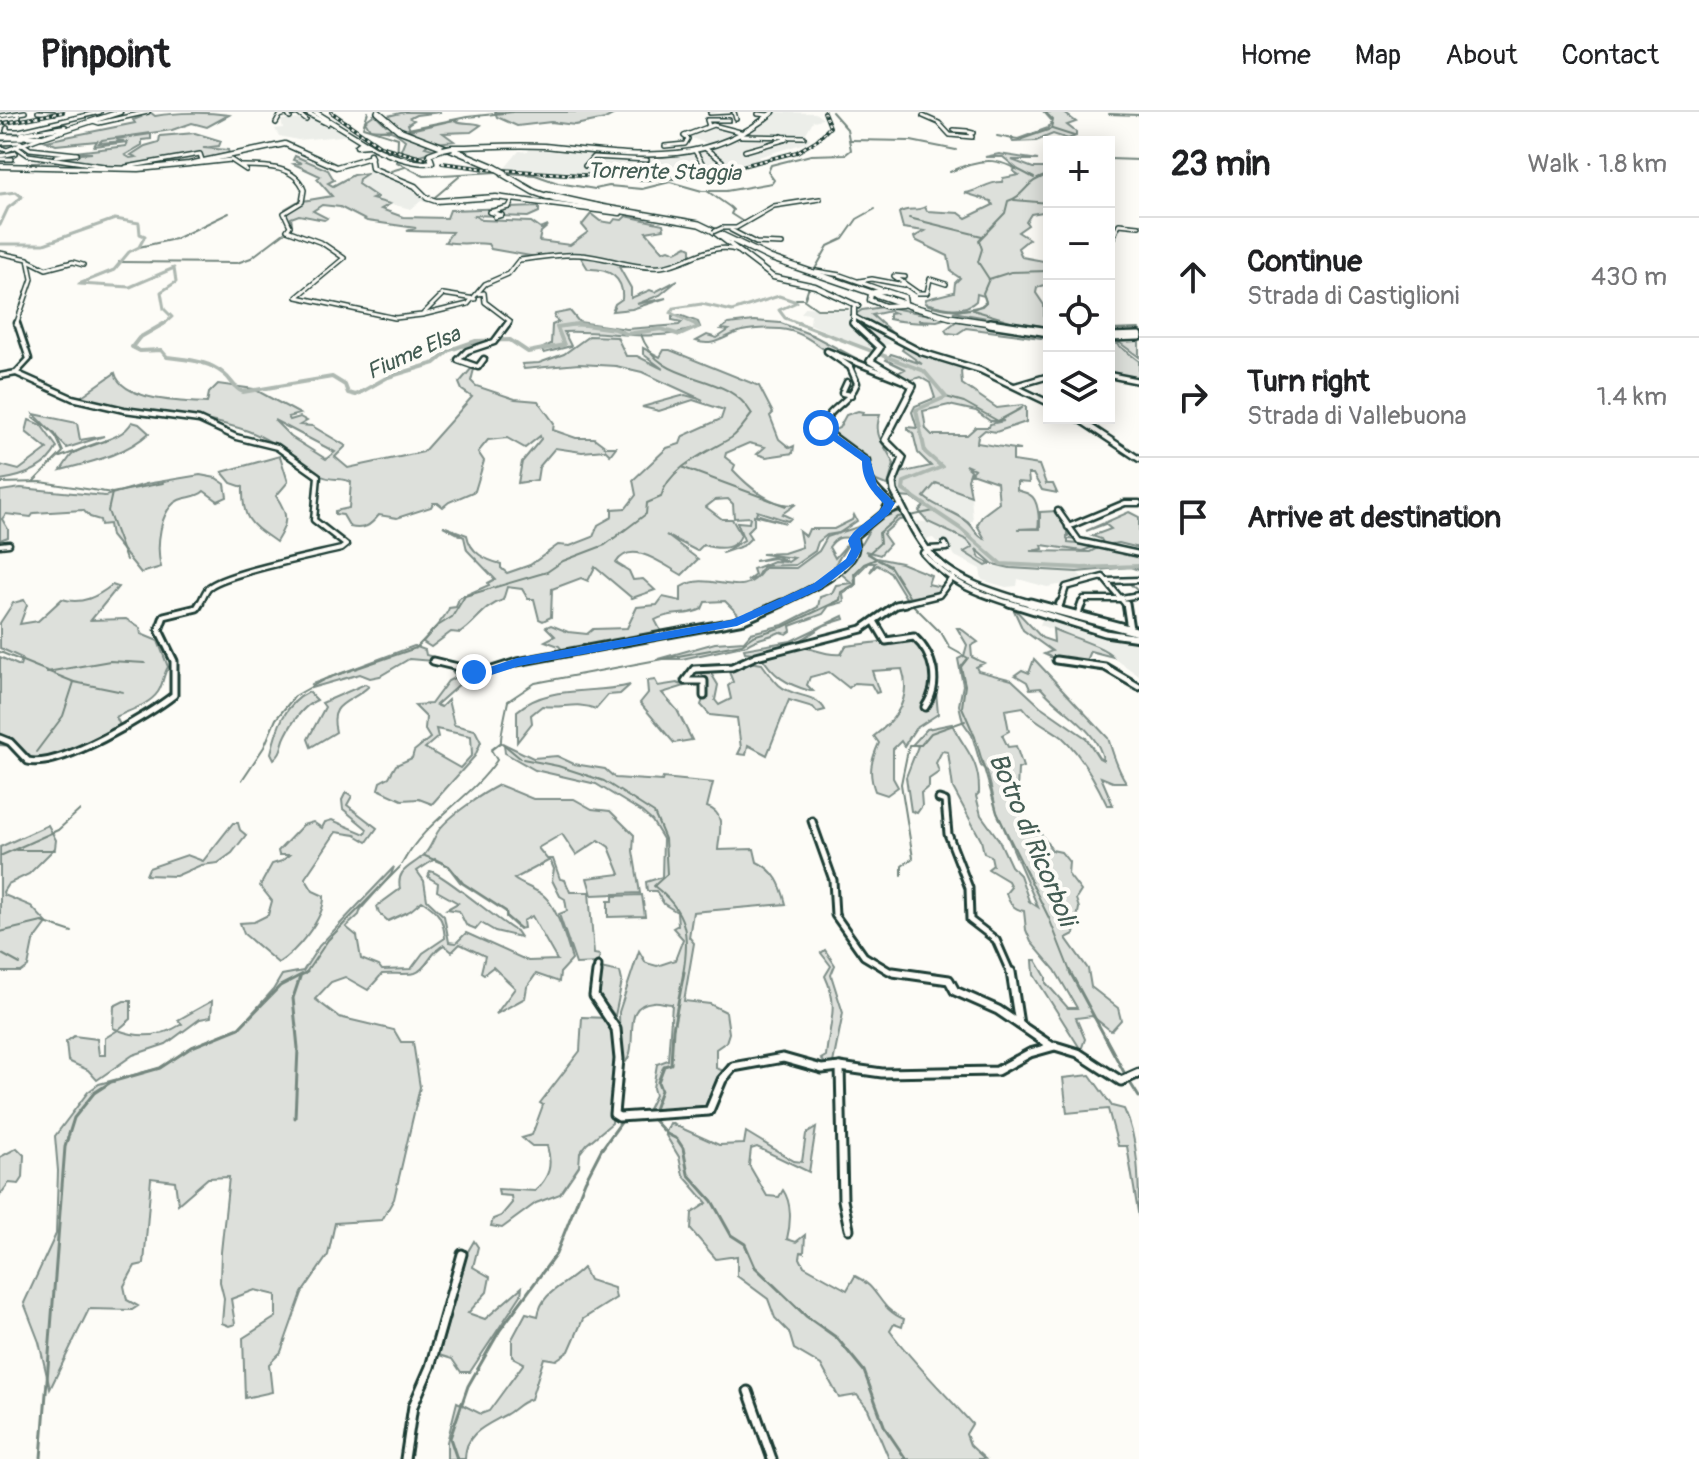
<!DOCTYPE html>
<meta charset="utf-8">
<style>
:root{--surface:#fff;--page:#f6f6f6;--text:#202124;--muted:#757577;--line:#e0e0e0}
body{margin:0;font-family:Pangolin,sans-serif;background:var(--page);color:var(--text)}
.controls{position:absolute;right:24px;top:24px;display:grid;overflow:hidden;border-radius:0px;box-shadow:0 4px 20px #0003}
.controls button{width:72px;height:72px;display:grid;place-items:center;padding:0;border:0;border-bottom:2px solid var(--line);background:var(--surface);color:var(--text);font:40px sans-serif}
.stop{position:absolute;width:24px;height:24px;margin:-18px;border:6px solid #1a73e8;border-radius:50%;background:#fff}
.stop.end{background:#1a73e8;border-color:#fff;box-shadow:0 2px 8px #0008}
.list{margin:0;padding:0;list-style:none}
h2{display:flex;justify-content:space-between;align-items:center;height:104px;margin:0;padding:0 32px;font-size:34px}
h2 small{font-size:26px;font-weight:400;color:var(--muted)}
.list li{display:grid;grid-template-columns:52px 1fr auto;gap:24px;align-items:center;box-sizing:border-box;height:120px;padding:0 32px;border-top:2px solid var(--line)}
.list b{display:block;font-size:30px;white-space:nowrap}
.list p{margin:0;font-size:26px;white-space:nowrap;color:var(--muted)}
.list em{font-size:26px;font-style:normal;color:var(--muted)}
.icon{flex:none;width:44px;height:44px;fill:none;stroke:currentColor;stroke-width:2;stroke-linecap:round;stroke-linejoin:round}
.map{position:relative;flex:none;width:1139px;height:1347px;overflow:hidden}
header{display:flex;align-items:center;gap:48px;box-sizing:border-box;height:112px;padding:0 40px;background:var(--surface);border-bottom:2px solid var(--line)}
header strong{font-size:38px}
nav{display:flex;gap:44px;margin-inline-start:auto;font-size:28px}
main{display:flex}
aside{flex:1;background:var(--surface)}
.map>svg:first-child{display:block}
</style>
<header>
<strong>Pinpoint</strong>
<nav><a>Home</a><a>Map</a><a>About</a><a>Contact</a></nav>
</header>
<main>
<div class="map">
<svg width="1139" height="1347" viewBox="0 0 1139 1347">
<rect width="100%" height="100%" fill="#fdfcf7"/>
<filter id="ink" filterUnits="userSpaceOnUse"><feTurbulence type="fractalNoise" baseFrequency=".0125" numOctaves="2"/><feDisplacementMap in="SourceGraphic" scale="16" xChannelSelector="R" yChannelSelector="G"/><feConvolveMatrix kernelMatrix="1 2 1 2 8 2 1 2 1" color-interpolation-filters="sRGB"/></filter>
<g filter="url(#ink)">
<g fill="#eceee9">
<polygon points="775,0 815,1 823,7 813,9 806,21 810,27 805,31 758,45 764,49 710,63 668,66 505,56 519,39 528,40 530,33 608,42 674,42 701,39 714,34 686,24 712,14 744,22"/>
<polygon points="312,7 318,11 332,13 352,23 298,28 279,24 275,17 283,16 281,8"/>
<polygon points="368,55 414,75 429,88 428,91 421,89 411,97 371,87 376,84 358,70 368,61"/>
<polygon points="806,195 851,199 891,232 867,236 843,227 810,212 811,202 801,201"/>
<polygon points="936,371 971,384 973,409 968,410 947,400 924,385"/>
<polygon points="909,409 928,410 967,428 974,435 965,440 986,454 1064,458 1077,460 1082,465 1064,472 1047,475 1018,467 1017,474 1006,475 982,468 980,457 955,444 947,431 937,430 933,426 921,428"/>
<polygon points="1044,503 1139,528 1139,564 1098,534 1088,533 1040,513"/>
</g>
<g fill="#dde0db" stroke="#7e8e88" stroke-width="2" fill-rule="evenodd">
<path d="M150,0L155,4C178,0 207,0 229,3L207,15L192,11L172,18L102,28L99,31L124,29L116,27L151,22V27L142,28V33L125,43L130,46L136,45L131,43L145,34L159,30L160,24L195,21L221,29L219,34L203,36L228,38L229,41L179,53L140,56L19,53L43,49L46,45L92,41L75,40L126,34L128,30L94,34L97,29L56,33L46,29L135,11L133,8L141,5L139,3Z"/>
<path d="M405,0H441L416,3L410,6L414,8L408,12L410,18L454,8C464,13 471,9 481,13L471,20L443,21L454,29L428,32L425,35L437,38L416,44L400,40L405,28C390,15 387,19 370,17L365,9L375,2L386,13L392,10L388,4Z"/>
<polygon points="495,0 618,0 605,7 575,13 551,10 517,14 497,5"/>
<polygon points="1044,0 1063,0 1076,10 1067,13 1076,20 1076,24 1068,27 1053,22 1036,29 1013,30 1011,26 1018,27 1048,16 1052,9"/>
<path d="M999,42L1038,48H1012L1033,56H1049V99L1031,102L1026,110L1028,113L1018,120L1029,127L1018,136L1022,145L1049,150V171L1037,176L1036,181L1044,193V204L1049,206V217L953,200L982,194L986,190L984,184L977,182L976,189C963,202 940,195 925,191L926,187L954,180L955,171L960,166L951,160L948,144L915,128L914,125L925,119L903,116L899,101C907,95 916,100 925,95L927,99L959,101L966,106L993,93L991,89L965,81C979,80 987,69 1002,70L1003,66L1019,63L1013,59L1016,56L1003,45H985Z"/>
<path d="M295,44L328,58L334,68L328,71L333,74L353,63L368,61L359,67L358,72L377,85L372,87L390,92L381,97L403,105L447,106L450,98L539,95V100L528,105L473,103L482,108L531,110L541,117L548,114L541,120L539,129L570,133L588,120L582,113L591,102L600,109L612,111L615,107L622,108L626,104L663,112L664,117L646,120L663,139L669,137L676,140L687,134L691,136V147L667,155H619L631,176V186L650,178L655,180L678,168L660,183L637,192L666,186L632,197L612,199L615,192L622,187C624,166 609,156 588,157L580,144L542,146L491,137L488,132C473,130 460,133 445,130L452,120L407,119L416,116L367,109L340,95L322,93L313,99L327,106L324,108L299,103L291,106L292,112H290L284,103L285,97L297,90L332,84L317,67L320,64L294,52L302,51L293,48Z"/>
<path d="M883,195L892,196L947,206L937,209L918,208L929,210C922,212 896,209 889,207V202L895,201L890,199L872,203L897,225L911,232L892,225L854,203L862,198Z"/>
<path d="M570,199L579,210L627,217L679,213L682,210L672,208V204L680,203L698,210L700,215C651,232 614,218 564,220L571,234L544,241L541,237L551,232L552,213L559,210L554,206L555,202Z"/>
<polygon points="958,208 1049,220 1049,227 966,216 957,222 947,221 945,218"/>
<path d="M754,209L781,211L812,223L882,260L852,249L851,252C825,244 809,219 780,217C767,216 755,216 742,219C725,223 715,236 696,229L707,223L717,226L729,218L721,217L728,212Z"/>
<path d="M589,224L617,225L626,244H637L663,257L643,242V236L660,245L664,238H670L759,274L773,301L770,304L779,327L790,336L794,334L793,341L766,345L757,342L765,335L749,331L726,341L725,345L735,353L733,358C748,374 774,397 796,392L782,402L791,406L788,409L757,399L756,402L786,411L754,403V413L747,420L751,426L743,434L722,441L744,428L737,410L749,411L750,405L734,406L733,392L728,387L715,388L706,395L722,407H732L741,423C735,439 717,437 703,433L697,439L666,423L698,447L682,463C664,453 631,426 616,451L629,459L633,468L643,467L655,478L632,486L595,455L588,469L581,466L552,477L551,505L543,509L539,507L534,487H528L522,477L507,475L503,488C482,495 477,510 460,521L451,520L431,535L423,530C430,520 446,506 449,496L456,495L459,486L489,473L488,471L495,467L467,438L464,425L443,414L467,423C470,441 486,448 501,452V456L507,461L530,453L558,433L570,434L593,425L598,413L612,405V397L626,396L636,383L633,368L667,336L680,332L683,324L721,307L724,298L693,288L659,299L642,295L685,283L703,288L642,260L616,254L579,252L524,257L522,252L539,251L564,242Z"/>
<polygon points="1109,227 1139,227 1139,245 1120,231 1117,232 1139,249 1139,271 1109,265"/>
<path d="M906,232L918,240L965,254L961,259L962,272L997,296L1022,293L1026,295V310L996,320L985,318L978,324L977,331L1021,338H1013V349L1039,353L1046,372H1053L1057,381L1042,378L1033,362H1028L1029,371L1017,370V378C1021,380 1026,380 1030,383C1038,387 1040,407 1038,416L1017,417H1040V400L1057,399L1067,417V425L1070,421L1075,428L1068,427V431L1097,434L1082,439L1042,433L1043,437L1030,439L1090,440L1101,434L1139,444V458L1130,455L1077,460L1010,456L993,452L976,437L980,446L991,452L986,454L964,440L973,435L967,428L928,410L919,399L924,394L912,386L899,385L895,373L900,361L931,354L918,341L913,321L908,318V315L917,316L912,300L915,294L935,286L930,271L920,265L908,269L896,262L905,257L886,248L891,242L922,252L902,238ZM949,293L976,299L990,309H1004L990,312L989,315H976L967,323H932L926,317L923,299ZM965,353L975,357L971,361L997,370L999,391L983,403L977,413L985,427C975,424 975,415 966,409C953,399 937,396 924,385L936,371L971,384L968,367L971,358Z"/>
<path d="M471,257H474L471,269L476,274L515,287L538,289L554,311L553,318L576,326H594L606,335H616L610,343L605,338L582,340L555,336L539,355L537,368L518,371L522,350L541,327L540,324L525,336L507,326L488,328L478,340L484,349L475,379L449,390L443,395L438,391H433L431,395L397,406L379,403C370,414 364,418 350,415L343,403L335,402V399L349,396L351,370C342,365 331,369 322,364C297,351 276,329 248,319C194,301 135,301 79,286L115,261C122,289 183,290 207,291L209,281L218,272L254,277L300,302L288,305L290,308L300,305L307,309L300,313L312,314L346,334L335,345L348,356L423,340L472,285L462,278L459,271ZM274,308L335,340L326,347L291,325Z"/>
<path d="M858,299L863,300L862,303H880C872,325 886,333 894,352L888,373C867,368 874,364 869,348L832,319L839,316L846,303Z"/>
<polygon points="34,302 77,311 80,328 104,324 67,336"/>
<path d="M29,308L41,313L57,335C46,357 22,365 0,368V353L19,358L47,337L26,320Z"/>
<path d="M132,310L139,312L149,321C125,343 91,350 61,358C65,353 69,345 73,342C90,329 121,330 132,310Z"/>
<path d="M280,344L288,370L276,384C289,403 288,411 276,430C251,412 242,409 243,375L231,371L222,360Z"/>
<path d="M200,363L216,366L225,372L227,385L218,389L204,379C197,386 188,384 179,388C159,397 156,436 161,455L141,461L111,424L109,412L101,413L100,408L90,405L83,398L34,401L31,405L6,402L2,407L8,417V425L0,428V379L21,376L105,384L146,372Z"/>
<path d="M896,400H904L908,407L899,408L883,422L890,432L880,443L865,439L876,446L901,451L931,463L928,472L941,475L937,481L906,486L890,460L877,453L870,460L875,451H868L856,463V473L843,481L844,490L829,494L823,502L790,514L791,519L787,522L780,520C768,526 758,525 747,533L682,547H658L715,531L744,529L751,521L783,513L818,495L820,485L832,481L836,473L852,471L839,460L855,443L854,429L861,432L874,410Z"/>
<polygon points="1129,400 1139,405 1139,436 1119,431 1104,433 1101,427 1092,424 1111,417 1105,412 1086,419"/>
<polygon points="854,403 857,409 839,421 827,423 818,430 815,439 795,453 763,454 756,466 747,469 755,463 753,457 773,449 786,450 774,446 755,449 776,444 788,450 794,446 762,442 784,441 802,435 799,419 806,424 809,417 834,417 852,408"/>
<path d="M870,411L850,426C839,424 835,427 829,435L835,446L851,428L834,454L837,456L853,441C834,476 781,491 746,506L736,508L738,502L725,489L705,490L702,497C687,505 671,499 655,508L662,521L565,541L559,534L545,529L555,524L546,515L551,513L568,520L587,522L593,517L627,516L637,495L657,493L663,485L681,489V475C712,456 743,493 764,456H796L819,439L827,425Z"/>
<path d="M112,473L118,475L91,508L126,507L140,516L141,522L158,529L168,555C163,563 163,573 158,580C149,593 130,598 116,605L120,613C91,632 59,651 23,647L13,634L0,633V545L20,554L22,546L0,536V511L13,491L24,488L27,493L20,512L38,509L62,487C81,493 97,485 112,473Z"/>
<path d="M1012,494L1042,526L1054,530L1053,517C1068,524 1107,535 1113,545L1090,539L1085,551L1055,547L1044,542L1052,539L1023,518Z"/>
<path d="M843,504L844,507L825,513L792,534C809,533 822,544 841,542L846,534L913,526L919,530L930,552L938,555V561L933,563L930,578L936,579L938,602L915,617L904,634L901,629L893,637V666L898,675L887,683L875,679C868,661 871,648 879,631L874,624C896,608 912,586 902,557L872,559L879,580L876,581L871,572L854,571L849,576L829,560L810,565L807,573L813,579H810C786,572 773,564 760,542L745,540L744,537L791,529Z"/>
<path d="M957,516H960L978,530L971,534L972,545L984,551L976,555L978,559L1012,568L1040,594L1086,626L1099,646L1103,648C1099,618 1059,598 1041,576L1030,577L1027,570L1015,563L1022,558L1029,561L1034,547L1108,626C1113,641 1117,657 1126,670H1113L1101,665L1113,693H1107C1096,670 1081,642 1062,625C1049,615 1033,609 1023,595L1005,598L1009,619L1002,623L1008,635L1016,634L1023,655L1018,657L1017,679L1023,713L1036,715L1052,738L1061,740L1069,750L1068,762L1081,779L1076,787L1079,796L1074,822L1066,826L1088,857L1091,875L1118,896L1121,908L1111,919L1092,904L1076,906L1085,927L1081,938L1034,863L1033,848H1036L1046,865V871L1068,896H1077L1055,858L1031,830L1026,818L1024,799C1014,797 1009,792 1006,781L1011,775L1008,769L988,757L993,753L991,744L984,741L981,728L953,676L948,640L942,639L936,651L939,660L929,667V674L921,681L922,694L917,701L911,699L906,665L918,634L913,632L927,617L952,612C965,639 980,647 979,681L976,684L981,703L999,728L1011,754L1020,763L1029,789L1038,795L997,700L987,659L981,654L972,623L963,610L959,593L963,573L958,547L964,544L967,533Z"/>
<polygon points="414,534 425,538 426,543 456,551 409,547 380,564 370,566 360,562 311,576 312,572"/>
<path d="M750,550L762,552C767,559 773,567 779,573C793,586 817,581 825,598L817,600L813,595L789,588L767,643L748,633L746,643L738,642L741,636L737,606L710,603L701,593L707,576L701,559L709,558L718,573L715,588L719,593L731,587L728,574L733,570L729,560Z"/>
<path d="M453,554L472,561L436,593L441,595L448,588L454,613L475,618L481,630L475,644L432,692L419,687L402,688L378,677L380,670L389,665L396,653L412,646L414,639L430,626L425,618L426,605L414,593L431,592L448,569L456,565L451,557ZM436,617L471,624L472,643L460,656L425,636L438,625Z"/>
<polygon points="655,568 658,574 677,571 685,574 662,581 677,598 692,628 674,631 640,591 648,581 647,569"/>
<path d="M365,572L369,574C351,592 328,589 336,620L311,635L308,627L325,595L322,591Z"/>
<path d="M630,573L620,582L608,583L596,597C577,589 563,597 542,594L531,603L532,611L517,630V599C549,572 592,583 630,573Z"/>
<path d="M309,580L317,588C303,594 293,609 286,623C281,632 283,640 274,647L271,641C277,616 284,592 309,580Z"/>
<path d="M504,632L533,646L557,644L574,652L605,657L615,666L662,669L663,666L713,671L707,695C727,701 719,722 718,738L754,737L757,750C776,759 781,773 786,792L693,800L689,825L694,831L684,889L710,892L726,900L729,921L726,930L716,937V956L724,959L711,994L705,998L646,1001L655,983L653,976L657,952L668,948L672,892C666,892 659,889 653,890C616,893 645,940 620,955L619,900L639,839L646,851L657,854L675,848L683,827L673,816L678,813L677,800L664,792L656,779H647L646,770L662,765L663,727L652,709L642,700L596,672L535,658L505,641Z"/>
<path d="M499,673L533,687H574L592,697L610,699L634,723L633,739L640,781L592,783L587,766L620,762L609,735L599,728L576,743L562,722L538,736L547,747H553L560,767L565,768L570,780H589L594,842L600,843L598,851L576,852L559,802L567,799L565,787L560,784L552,768L554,757L550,748L514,767C522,773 535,777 543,783C557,794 567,830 572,848L560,861L559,870L536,862L527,875L525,886L496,902L515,876L493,855L484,862L481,860L485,844L460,832L452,840L444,833C431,839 427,857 415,861C407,863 392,861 382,862L368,878L345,865L331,870L315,887L339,905L394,918L401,930H413L420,975L394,1087L382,1108L335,1111L328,1143L302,1181L281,1240L269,1252L272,1280L245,1286L243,1226L276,1205V1183L255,1178L231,1187L235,1212L229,1214L222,1211L224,1186L220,1170L221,1140L229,1065L208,1066L178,1092L175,1069L151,1066L144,1152L135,1154L124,1174L127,1188L138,1194L132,1198L89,1197L50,1277L39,1230L24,1191L56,1122L58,1059L55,1024L88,980L99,972L160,956L192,935L239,916L273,878L282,863L303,859L319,834L394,755L391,763L361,797L359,803L346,815L357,824L361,847L379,854L382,858L411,857L423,841L445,826C443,806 439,800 422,789L410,799L388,809L379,801L377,794L400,777C396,757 411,755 423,744C431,737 433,726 439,718C449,704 483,681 499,673ZM435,747L447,753L460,770L506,800V805L519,817L524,816L523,809L532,804L557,848L528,849L466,821L456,831L449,830L444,804L427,788L424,769L417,759Z"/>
<path d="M346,680L352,684L347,693L377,716L367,730L355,723L336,720L305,766L313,779L324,784C325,806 296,840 278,851L244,822L240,811L254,810L268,803L272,789L260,774L272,752L282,749L289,743H279L278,739L303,713L313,710L322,716L325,710L332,708L365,722L367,717L343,697L342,688Z"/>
<polygon points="233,711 238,711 240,718 246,723 232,741 218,751 201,753 176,764 146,763 149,756 187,743 203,749"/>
<polygon points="48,713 56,728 55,736 29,762 8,772 3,780 4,783 31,794 47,811 33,830 28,855 21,860 0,860 0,735"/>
<path d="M430,759C441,760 499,810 516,819L520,825L495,819L481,811L476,817L466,813L459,799L447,797L458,791L437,779L438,771L428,765Z"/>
<polygon points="642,783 645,804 608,805 608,789 613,789 613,784"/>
<path d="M825,838L835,853L831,863L843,901L833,951L826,952L821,947L826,944C829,911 840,896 825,864L831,854L821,841Z"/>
<polygon points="600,856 620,860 622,869 615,904 596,879"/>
<path d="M124,889H131V907L118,918C141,927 163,924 182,912L178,908L212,889L211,905L200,907L166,932L133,943L97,968L88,958L68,949L66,930L74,924L97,927L99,943H105V926L118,918L113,916L114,894Z"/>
<path d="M582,905L607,906L616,934L612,1011L587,1032L580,1041L579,1054L560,1082L536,1091L502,1116L491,1114L493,1107L501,1104L512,1091L511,1084L499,1083L498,1077L535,1079C549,1065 553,1054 547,1034H532L522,1026L532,1023L543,993L540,991L580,939Z"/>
<path d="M1090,963L1112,994L1124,997C1139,1028 1139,1071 1139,1106L1127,1034H1118L1108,997L1067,1001L1063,966Z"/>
<path d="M670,1011L719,1033L744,1032L746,1020L794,1049L802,1050L806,1022L816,1016L809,1060L757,1035L751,1037L749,1053L767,1084L779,1085L783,1078C792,1091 791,1111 787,1127L796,1130L805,1123L804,1141L801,1140L800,1146L804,1154L847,1178L855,1164C880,1175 878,1197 904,1207L902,1215L894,1212L890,1219C914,1252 945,1281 972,1312L966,1322L970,1333L985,1347H889L868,1297L857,1283L839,1286L821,1253L794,1237L789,1220L775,1206L768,1187L737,1164V1144L716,1147L691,1118L692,1101L707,1091L683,1063L679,1045L665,1022Z"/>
<polygon points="17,1036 24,1043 23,1066 19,1072 9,1071 0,1083 0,1045"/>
<polygon points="474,1129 478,1135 473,1155 490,1165 487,1180 468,1201 485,1207 522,1175 521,1183 470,1260 461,1260 452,1247 439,1243 467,1141"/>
<path d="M583,1156L589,1168L614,1176L616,1186L583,1207L569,1239L556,1248L544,1246L531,1287C518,1291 515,1298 505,1303C485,1314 465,1321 465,1347H447V1330L457,1290L481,1302L489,1299L524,1251L512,1245V1227L526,1201L538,1204C542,1178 566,1174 583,1156Z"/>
</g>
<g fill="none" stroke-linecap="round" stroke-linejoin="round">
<g stroke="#75877f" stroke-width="2">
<polyline points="368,0 363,15 398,26 397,50 424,64 497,60"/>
<polyline points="1109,2 1139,3"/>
<polyline points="1139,15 1139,23"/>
<polyline points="408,17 467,5 513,0"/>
<polyline points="1052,17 1074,24"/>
<polyline points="380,18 391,17"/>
<polyline points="997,24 1019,28 1051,17 1053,8 1045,0"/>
<polyline points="850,28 911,29 956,38"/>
<polyline points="1109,47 1139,48"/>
<polyline points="391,59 405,55"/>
<path d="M950,60C986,42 999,47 1034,66"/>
<polyline points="508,61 535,63 558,71 595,77 609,74 642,77 670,70 702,79 726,79 772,71 774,68 768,60 771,53 811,43 846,42 851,38 847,17 832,0"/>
<polyline points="707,79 730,95 733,98 731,102 745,111"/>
<polyline points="435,85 460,64"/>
<polyline points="1014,88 1049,91"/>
<polyline points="909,106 982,124"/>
<polyline points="139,135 175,127 229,101"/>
<polyline points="119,150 237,151 251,146 284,121"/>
<polyline points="815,157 828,134 843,127 857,107 875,97"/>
<polyline points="989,167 1011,160 1049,159"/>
<polyline points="805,186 809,174"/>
<polyline points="796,187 803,187 817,197 848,197"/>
<path d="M928,193C944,197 973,203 986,190L983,181L989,167L978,150L982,137L979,128L1005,101L1008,89C1026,84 1025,68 1049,63"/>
<polyline points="973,198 1014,210 1049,215"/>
<polyline points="1109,218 1139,217"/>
<polyline points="946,285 964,290 998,309 1022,296"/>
<polyline points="33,305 55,322 63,340 33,370"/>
<polyline points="60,345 108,328"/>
<polyline points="684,356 786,394"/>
<polyline points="0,371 41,370 112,381 163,371"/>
<polyline points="112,381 108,399 126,448"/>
<polyline points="910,404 934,399"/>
<polyline points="878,448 890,454 910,486"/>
<polyline points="1128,470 1139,480"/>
<polyline points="912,492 942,522 950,536 968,546 961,555 965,573 962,595 975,625 997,701 1049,806 1071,862"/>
<polyline points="0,540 74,570 63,604 36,640"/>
<polyline points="47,560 110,549 145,551"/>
<polyline points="74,570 123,580"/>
<path d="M501,631C500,625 506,599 508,589L535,571L742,532L753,524L783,515L840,488L841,480L855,472L854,462L864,452L876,447L868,442L880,431L879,421L898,405L904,404"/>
<polyline points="502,631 520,646"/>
<path d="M523,647L558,654L604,669L654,701L665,727L667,762L654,774C687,799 690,823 683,862"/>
<path d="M242,668L264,635L276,607L295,584L325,567L416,536L436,515L452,505L465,484L547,460L563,449L605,433L646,402L647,391L661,385C668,356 707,340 731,326C739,321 746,309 752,302C723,254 660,279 640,220"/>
<polyline points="16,738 55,738"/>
<polyline points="0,744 58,718 80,698"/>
<polyline points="425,744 449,754 463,771 506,799 507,805 520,816"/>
<path d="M402,752C425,708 470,688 497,648L491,638L500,631"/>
<polyline points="902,763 902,754 913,746 901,672 909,633 921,633 931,621 965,609"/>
<polyline points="0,820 42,810 72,820"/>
<polyline points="0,841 20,852"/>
<polyline points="305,862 328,828 400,755"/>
</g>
<g stroke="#75877f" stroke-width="3">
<polyline points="1070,860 1126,964"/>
<polyline points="1129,969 1139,985"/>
<polyline points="653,1000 661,978 658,970 664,954 671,952 673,917 684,860"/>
<polyline points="295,1006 298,936 293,886 300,865"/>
<polyline points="652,1006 667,1022 677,1027 683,1036 688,1062 712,1089 731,1123 745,1132 755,1155 806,1204 837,1226 864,1259 885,1316 906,1347"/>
<polyline points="41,1346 65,1035 74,1006 94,981 111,970 160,956 192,935 239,916 280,874 307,860"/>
<polyline points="457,1347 450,1326 468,1274 500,1218 556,1142 585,1069 601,1038 622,1009 631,1007"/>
</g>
<g stroke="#aeb8b1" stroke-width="3">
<polyline points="0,82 16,80 22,85 8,96 0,113"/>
<polyline points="0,132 44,132 115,107 139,111 140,122 145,124 139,135 129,140 114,158 79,172 130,175 174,156 176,170 161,180 164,197 172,205 163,213"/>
<polyline points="570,213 585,213"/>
<polyline points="696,213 671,201 674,196 702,192 732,199 779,184 797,190 779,198 785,206 804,213"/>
</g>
<g stroke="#aeb8b1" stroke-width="4">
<path d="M165,211L139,226L132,235L140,239L161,238L167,245C188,248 207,248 224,262C232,268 233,276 243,280L332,265L345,273L348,281L356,283L388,265L435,251L450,238L476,229L510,228L528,240L564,233L557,215L577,212L615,217L627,222L661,217L680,223L698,215L695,211"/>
<polyline points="798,211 924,259 946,285 916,298 925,340 942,355 904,370 903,378 961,417 1001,452 1082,456 1139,454"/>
</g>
<defs>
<g id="minor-far3">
<polyline points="38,0 54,1"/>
<polyline points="734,0 736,7"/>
<polyline points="297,1 306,8"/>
<polyline points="710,1 729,0"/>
<polyline points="758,2 769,3"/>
<polyline points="0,4 25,0"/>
<polyline points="923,4 939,11 950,23 972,25 969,20 973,21"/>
<polyline points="290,6 288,3 297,1"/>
<polyline points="0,8 19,5 17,2"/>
<polyline points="93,9 99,11 148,0"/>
<polyline points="276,11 280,4 291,0"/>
<polyline points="709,14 707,8 729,8"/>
<polyline points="7,16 6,19 19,19 100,0"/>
<polyline points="954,18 967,19"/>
<polyline points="741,24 804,25"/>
<polyline points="0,26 22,26"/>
<polyline points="0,31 20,30 30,37 77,42 56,44"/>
<polyline points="15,34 28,43 104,54"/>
<polyline points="665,34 685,32 688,27 684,24 713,13 744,21"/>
<polyline points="0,36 7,38 42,25"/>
<polyline points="706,37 722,49"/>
<polyline points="695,39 704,54 698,59"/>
<polyline points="745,39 787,27 782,24"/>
<polyline points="0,44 16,41"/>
<polyline points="0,47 12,47"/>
<polyline points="194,52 231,48 246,58"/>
<path d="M241,54C264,54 295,53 304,78L302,90L284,101L290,114L287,118L322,131L344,146L297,185L395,206L422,203L468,192L485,172L508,162L519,148C539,146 561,141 581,143C608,145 632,157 661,155C685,153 713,128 738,139"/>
<polyline points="585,54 593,45 647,48"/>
<polyline points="126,55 200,42 202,48"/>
<polyline points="547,82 601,94"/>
<polyline points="495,105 502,103 489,100 509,95 513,87"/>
<polyline points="722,116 736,116 774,94 820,87"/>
<polyline points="731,118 756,131 782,132"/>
<polyline points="1109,135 1119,112 1139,114"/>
<polyline points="0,141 28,147 32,167 16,213"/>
<polyline points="30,149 46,157 73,150 83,153"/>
<polyline points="816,159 840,163 888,180"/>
<polyline points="905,165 894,164 918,181 927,181 930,167 946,172"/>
<polyline points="859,169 872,167 904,173"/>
<polyline points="478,182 484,181 485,190 510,209 507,213"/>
<polyline points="423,202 443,182 475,187"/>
<polyline points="853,204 870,213"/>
</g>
<g id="minor-far2">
<polyline points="866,211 921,240 980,258 1049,291"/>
<polyline points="484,247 478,255 458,248 467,239 494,230 508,211"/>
<path d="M16,261L72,286L124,298L199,308L236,325L277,335L318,364L314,408L346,433L341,437C317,443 221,462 208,476C204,481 202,488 199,493"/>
<polyline points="1109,263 1139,269"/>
<polyline points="0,264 16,261 29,247 17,211"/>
<polyline points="847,270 842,281 851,283"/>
<polyline points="1015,274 1049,264"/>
<polyline points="1077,306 1139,347"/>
<path d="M884,399L889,390C875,377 867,369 867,349L821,315C829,296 850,290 857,271L850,255L827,239L901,268"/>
<polyline points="1058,399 1079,429 1139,442"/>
<polyline points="1068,415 1125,391 1139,391"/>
<polyline points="0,433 9,432"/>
<polyline points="929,437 947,436 945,432"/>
<path d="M929,439L923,441C950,472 977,481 1015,493"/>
<polyline points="1107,469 1139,468"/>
<polyline points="1121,486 1139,483"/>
<path d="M778,493C796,484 854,460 856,436C856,432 854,428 855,424L882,402L898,395"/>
<polyline points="897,493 939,483 955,462"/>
<polyline points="1060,493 1066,475 1103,465 1126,493"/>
<polyline points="1082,493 1084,487 1122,487"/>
</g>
<g id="minor-far1">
<polyline points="1009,491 1105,521 1139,526"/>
<polyline points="1126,491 1130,517"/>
<polyline points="1058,497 1060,491"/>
<polyline points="1078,502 1082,491"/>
<path d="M874,509L886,529L914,525C934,543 941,572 925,595"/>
<polyline points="1056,548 1105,555 1139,575"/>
<polyline points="433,549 483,561 517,550 744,508 782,491"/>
<polyline points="704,584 704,569 685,569 694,557 732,555 756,544 862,517 896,493 906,491"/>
<path d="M0,626L10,630L28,649C59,657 149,603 174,583V549L159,518L164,504L197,496L200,491"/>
<polyline points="939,687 945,689 948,722 969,776 970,808 996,828 1011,862"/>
<polyline points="812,709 833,768 835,803 864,844 889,859 906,862"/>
<polyline points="597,862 598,854"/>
</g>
<g id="minor">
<polyline points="597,860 594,884 616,917 619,947 614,1002 619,1005 709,999 722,968 733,955 783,946 822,957 840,955 882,961 997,959 1030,941 1055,934 1078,941 1121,969 1139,961"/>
<polyline points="893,860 949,868 955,879 998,898 1051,934"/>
<polyline points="1011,860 1019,912"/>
<polyline points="840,955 843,1088 849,1117"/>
<polyline points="748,1279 772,1347"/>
<polyline points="405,1347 413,1294 430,1255 462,1142"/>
</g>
<g id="major-far2">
<polyline points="305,0 327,11"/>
<polyline points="315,0 367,32"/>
<polyline points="22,22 65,15"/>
<polyline points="0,24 43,25 120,0"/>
<polygon points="361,31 366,31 368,33 357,34"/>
<path d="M368,32C380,41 418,54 432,50L429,42L443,37"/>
<path d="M452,35C482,35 514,32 544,34C627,42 704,59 773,0"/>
<polyline points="370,42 372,56 415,74 427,86 436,89 496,85 620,101"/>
<polyline points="0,54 139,57 189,52 285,32 336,55 371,45"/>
<polyline points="714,120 773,165 815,174 858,194"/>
<polyline points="874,180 885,179 904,185 905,191"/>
<polyline points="871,182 870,188 885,194 902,193"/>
<polyline points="854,213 854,196"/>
</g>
<path id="major-far1" d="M853,211L880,236L870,249L913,274L885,328L903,346L893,371L894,379C905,400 914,422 929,440C954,471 1000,482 1036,493"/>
<polyline id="major" points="1030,491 1139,520"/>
<g id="highway-far1">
<polyline points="378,0 399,18 446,36"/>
<polyline points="449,36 494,55"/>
<polyline points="503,62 534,80 554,87 699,112 770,146 913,195 950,205 1003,213"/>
</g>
<g id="highway">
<polyline points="990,211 1049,220"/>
<polyline points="1109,225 1139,224"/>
</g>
</defs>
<use href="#minor-far3" stroke="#1f3d34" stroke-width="6"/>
<use href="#minor-far2" stroke="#1f3d34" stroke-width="9"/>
<use href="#minor-far1" stroke="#1f3d34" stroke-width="11"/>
<use href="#minor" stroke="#1f3d34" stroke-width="13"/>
<use href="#major-far2" stroke="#1f3d34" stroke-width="7"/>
<use href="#major-far1" stroke="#1f3d34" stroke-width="10"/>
<use href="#major" stroke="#1f3d34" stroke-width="13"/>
<use href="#highway-far1" stroke="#1f3d34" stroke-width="8"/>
<use href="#highway" stroke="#1f3d34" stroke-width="12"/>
<use href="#minor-far3" stroke="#fdfcf7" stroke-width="3"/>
<use href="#minor-far2" stroke="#fdfcf7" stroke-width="4"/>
<use href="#minor-far1" stroke="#fdfcf7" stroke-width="5"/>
<use href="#minor" stroke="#fdfcf7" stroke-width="7"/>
<use href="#major-far2" stroke="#fdfcf7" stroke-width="4"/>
<use href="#major-far1" stroke="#fdfcf7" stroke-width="5"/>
<use href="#major" stroke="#fdfcf7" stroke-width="7"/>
<use href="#highway-far1" stroke="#fdfcf7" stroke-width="5"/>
<use href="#highway" stroke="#fdfcf7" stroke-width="7"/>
<defs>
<g id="rail">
<polyline points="331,0 380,34 425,47"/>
<polyline points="0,12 63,0"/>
<polyline points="442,51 494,58"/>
<polyline points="502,58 646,67 703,64 797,40 817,28 830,15 824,0"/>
</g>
</defs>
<use href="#rail" stroke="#1f3d34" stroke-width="4"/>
<use href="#rail" stroke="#fdfcf7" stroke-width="2" stroke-dasharray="3" stroke-linecap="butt"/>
<defs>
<polyline id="minor-bridge" points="713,120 722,116"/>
<polyline id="major-bridge" points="443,37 452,35"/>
<polyline id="highway-bridge" points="494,55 505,61"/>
</defs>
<use href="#minor-bridge" stroke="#1f3d34" stroke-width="6" stroke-linecap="butt"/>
<use href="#major-bridge" stroke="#1f3d34" stroke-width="7" stroke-linecap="butt"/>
<use href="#highway-bridge" stroke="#1f3d34" stroke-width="8" stroke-linecap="butt"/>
<use href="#minor-bridge" stroke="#fdfcf7" stroke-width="3"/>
<use href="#major-bridge" stroke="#fdfcf7" stroke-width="4"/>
<use href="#highway-bridge" stroke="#fdfcf7" stroke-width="5"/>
</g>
</g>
<path fill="#1a73e8" d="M818,314H825L870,346L877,373L895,391L889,402L860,426L862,437L854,451L821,477L737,514L519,554L488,564L469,563V558L487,556L517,546L731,508L813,472L846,447L851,437L848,429C855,413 875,408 884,392C871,378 862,369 862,349L818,318Z"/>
<g text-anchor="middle" stroke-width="8" stroke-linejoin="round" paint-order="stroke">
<g font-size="22" font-style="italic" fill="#435c53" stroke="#fdfcf7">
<text transform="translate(664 59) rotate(1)" y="8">Torrente Staggia</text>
<text transform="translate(413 240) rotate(-24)" y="8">Fiume Elsa</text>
</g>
<g font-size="26" font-style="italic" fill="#435c53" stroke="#fdfcf7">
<text transform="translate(1033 727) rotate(67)" y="9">Botro di Ricorboli</text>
</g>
</g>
</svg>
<div class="controls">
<button>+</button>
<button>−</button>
<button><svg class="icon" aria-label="locate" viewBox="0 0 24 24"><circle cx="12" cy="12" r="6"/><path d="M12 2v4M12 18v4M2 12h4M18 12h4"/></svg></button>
<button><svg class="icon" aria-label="layers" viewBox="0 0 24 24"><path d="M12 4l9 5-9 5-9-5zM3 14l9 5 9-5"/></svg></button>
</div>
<div class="stop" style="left:821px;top:316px"></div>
<div class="stop end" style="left:474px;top:560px"></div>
</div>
<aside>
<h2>23 min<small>Walk · 1.8 km</small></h2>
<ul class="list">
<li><svg class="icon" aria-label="ahead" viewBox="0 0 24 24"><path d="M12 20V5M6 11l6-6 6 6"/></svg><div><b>Continue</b><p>Strada di Castiglioni</p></div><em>430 m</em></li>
<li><svg class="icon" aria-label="right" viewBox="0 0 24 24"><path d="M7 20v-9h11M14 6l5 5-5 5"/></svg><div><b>Turn right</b><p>Strada di Vallebuona</p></div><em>1.4 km</em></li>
<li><svg class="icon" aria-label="arrive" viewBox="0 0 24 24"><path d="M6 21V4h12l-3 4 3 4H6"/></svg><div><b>Arrive at destination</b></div></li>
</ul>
</aside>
</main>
